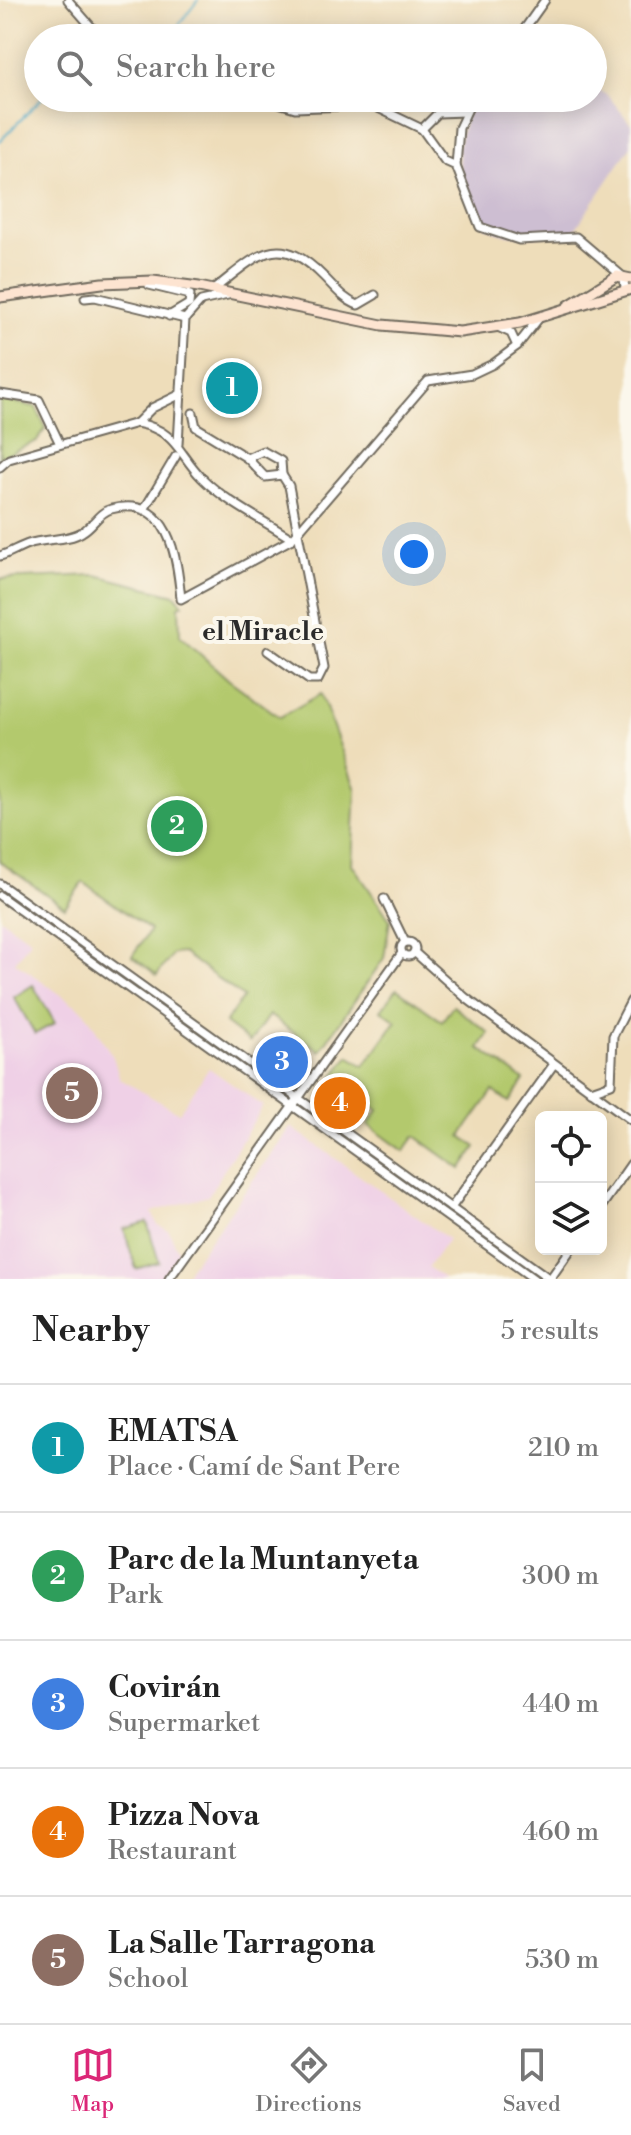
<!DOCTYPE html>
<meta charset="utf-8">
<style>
:root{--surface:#fff;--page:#f6f6f6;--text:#222;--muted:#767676;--line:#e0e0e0;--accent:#db2777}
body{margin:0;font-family:"Libre Bodoni",serif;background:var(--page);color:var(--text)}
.controls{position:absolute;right:24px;bottom:24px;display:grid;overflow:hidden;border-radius:12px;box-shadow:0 4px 20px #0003}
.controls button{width:72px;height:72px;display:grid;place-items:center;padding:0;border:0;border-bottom:2px solid var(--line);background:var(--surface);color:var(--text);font:40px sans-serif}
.you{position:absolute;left:414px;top:554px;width:28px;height:28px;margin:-20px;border:6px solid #fff;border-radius:50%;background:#1a73e8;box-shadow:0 0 0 12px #1a73e833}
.badge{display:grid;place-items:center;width:52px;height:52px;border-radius:50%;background:var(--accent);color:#fff;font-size:26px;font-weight:700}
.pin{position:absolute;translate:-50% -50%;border:4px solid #fff;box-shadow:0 2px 8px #0006}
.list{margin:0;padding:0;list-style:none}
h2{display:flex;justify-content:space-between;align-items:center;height:104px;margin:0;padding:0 32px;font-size:34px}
h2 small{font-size:26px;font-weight:400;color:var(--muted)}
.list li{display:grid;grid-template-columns:52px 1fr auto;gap:24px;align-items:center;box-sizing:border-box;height:128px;padding:0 32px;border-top:2px solid var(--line)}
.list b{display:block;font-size:30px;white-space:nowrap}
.list p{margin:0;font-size:26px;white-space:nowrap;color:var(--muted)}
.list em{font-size:26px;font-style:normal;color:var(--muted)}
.icon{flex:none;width:44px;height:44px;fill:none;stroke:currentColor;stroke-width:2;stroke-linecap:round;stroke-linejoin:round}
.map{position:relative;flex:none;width:631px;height:1279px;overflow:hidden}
.search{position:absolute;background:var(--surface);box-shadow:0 4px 20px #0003;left:24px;right:24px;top:24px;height:88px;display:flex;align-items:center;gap:20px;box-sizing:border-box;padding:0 28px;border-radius:44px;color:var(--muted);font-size:30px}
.sheet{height:744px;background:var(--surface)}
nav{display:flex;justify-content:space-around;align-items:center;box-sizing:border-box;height:112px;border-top:2px solid var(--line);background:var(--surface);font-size:22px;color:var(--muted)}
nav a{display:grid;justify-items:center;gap:4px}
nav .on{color:var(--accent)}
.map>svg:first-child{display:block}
</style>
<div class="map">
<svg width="631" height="1279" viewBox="0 0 631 1279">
<rect width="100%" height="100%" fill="#fbf7ec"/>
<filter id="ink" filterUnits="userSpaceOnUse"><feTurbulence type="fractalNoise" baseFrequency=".0125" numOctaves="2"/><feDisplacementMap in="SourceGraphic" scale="16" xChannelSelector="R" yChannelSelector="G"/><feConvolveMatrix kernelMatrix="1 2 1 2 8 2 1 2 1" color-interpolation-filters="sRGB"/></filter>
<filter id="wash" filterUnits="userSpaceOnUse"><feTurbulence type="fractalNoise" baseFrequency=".006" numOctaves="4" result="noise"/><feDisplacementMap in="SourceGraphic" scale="32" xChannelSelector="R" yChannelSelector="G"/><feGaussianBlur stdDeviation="1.8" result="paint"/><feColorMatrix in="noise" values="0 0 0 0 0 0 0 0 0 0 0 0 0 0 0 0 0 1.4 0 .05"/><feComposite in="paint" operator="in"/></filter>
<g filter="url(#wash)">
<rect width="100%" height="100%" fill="#eeddba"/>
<g fill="#efd0e6">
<polygon points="0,918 31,940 15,962 85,1012 113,1057 120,1079 179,1113 209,1068 263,1106 208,1196 152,1212 157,1224 169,1231 179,1253 160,1279 0,1279"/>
<polygon points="291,1127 448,1239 428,1267 444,1279 182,1279"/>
</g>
<polygon fill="#cdbed2" points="593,86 609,97 631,124 631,146 572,234 527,237 503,234 484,226 476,214 460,169 458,147 466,117 476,98 593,98"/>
<g fill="#b3c96d" stroke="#6f7a4c" stroke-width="2">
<polygon points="0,399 36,407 46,428 37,441 0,458"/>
<polygon points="96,575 175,595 183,604 179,606 180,636 229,680 280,717 321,694 356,790 352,864 390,920 384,958 320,1051 269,1015 250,1042 225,1023 243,997 183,953 173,954 157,975 132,956 150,930 83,882 65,907 0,862 0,579"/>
<polygon points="33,985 55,1023 35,1034 14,997"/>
<polygon points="397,989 442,1021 453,1006 489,1033 479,1048 524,1080 509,1102 493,1091 461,1136 476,1147 461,1169 415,1136 404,1151 368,1125 378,1110 333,1077 349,1056 364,1066 396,1021 381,1010"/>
<polygon points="147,1222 159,1262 136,1269 124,1229"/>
</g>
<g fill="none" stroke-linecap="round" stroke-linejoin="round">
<g stroke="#48a9c7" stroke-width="2">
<polyline points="169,38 198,0"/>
<polyline points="0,141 42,98"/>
</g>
</g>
</g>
<g filter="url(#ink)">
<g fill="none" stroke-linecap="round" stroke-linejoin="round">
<defs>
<g id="street">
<polyline points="68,0 101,38"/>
<polyline points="518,38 545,0"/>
<polyline points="179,98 183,98"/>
<polyline points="262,98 295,108 372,105 422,129 445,161 456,166 480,227 519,240 576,237 622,276 626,290"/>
<polyline points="422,129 438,113 464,112"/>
<polyline points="456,166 459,128 473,98"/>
<polyline points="149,285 190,295 189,304 169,316"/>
<path d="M213,290C257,256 277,229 324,277C335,288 344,300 358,305L375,295"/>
<polyline points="85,298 95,297 185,319"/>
<polyline points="500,328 511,333 517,346"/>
<polyline points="0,394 39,400 60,444"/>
<polyline points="193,413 196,427 247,458 265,477 282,475 289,486 324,668 318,680 309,680 268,651"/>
<polyline points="137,423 152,408 181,394"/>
<polyline points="178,444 185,319 201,301 228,295"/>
<polyline points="247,458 263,451 281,461 282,475"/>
<path d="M0,467L9,459L137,423C177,431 177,452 202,478C226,502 263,520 292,539"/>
<polyline points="145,508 176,456"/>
<path d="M0,556C10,553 19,547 28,544C45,538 68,541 82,532C93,526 99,512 111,509C169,494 177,556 181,599L292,539L428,381L472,374L493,364L517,346L539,318"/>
<polyline points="0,884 550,1279"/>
<polyline points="0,896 534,1279"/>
<polyline points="384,899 405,942"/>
<circle cx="408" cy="949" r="7"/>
<polyline points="414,952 466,998 631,1120"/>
<polyline points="591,1091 611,1084 613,1036 631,1001"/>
<polyline points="601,1207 631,1164"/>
<polyline points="451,1208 554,1064"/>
<polyline points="169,1279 402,953"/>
<polyline points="550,1279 571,1249"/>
</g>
<g id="secondary">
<polyline points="0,297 102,283 153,281 199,287 382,325 460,332 520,323 631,289"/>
<polyline points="568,306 617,276 631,279"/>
</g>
</defs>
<use href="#street" stroke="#6f695d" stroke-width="11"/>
<use href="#secondary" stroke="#6f695d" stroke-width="13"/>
<use href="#street" stroke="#fff" stroke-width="7"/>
<use href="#secondary" stroke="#fde4d1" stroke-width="9"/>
</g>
</g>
<g text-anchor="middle" stroke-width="8" stroke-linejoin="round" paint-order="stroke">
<g font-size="26" font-weight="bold" fill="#2b2b2b" stroke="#fbf7ec">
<text x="263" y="640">el Miracle</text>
</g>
</g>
</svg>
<div class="controls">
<button><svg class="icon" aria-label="locate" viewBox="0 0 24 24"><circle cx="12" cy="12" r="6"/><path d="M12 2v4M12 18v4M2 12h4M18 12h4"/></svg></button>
<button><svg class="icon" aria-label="layers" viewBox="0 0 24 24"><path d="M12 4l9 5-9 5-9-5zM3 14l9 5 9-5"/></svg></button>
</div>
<div class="you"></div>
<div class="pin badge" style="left:232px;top:388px;background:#0f9aa8">1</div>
<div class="pin badge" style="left:177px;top:826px;background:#2e9e5b">2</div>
<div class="pin badge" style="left:282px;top:1062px;background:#3f7fe0">3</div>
<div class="pin badge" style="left:340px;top:1103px;background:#e8710a">4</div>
<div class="pin badge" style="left:72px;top:1093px;background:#8d6e63">5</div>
<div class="search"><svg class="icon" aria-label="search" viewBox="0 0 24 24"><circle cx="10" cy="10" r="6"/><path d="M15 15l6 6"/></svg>Search here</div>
</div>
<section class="sheet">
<h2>Nearby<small>5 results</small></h2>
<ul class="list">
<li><span class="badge" style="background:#0f9aa8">1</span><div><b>EMATSA</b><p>Place · Camí de Sant Pere</p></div><em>210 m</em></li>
<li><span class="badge" style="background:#2e9e5b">2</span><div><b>Parc de la Muntanyeta</b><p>Park</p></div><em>300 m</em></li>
<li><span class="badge" style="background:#3f7fe0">3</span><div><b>Covirán</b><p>Supermarket</p></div><em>440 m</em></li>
<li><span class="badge" style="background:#e8710a">4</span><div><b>Pizza Nova</b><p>Restaurant</p></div><em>460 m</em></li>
<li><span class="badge" style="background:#8d6e63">5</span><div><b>La Salle Tarragona</b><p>School</p></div><em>530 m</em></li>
</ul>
</section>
<nav>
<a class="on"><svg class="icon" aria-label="map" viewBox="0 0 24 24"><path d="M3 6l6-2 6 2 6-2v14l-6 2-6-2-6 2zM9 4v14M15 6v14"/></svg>Map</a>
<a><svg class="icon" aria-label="directions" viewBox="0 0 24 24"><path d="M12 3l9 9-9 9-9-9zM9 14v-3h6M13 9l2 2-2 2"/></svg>Directions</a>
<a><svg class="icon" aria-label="saved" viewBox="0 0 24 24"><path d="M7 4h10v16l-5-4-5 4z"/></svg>Saved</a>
</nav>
